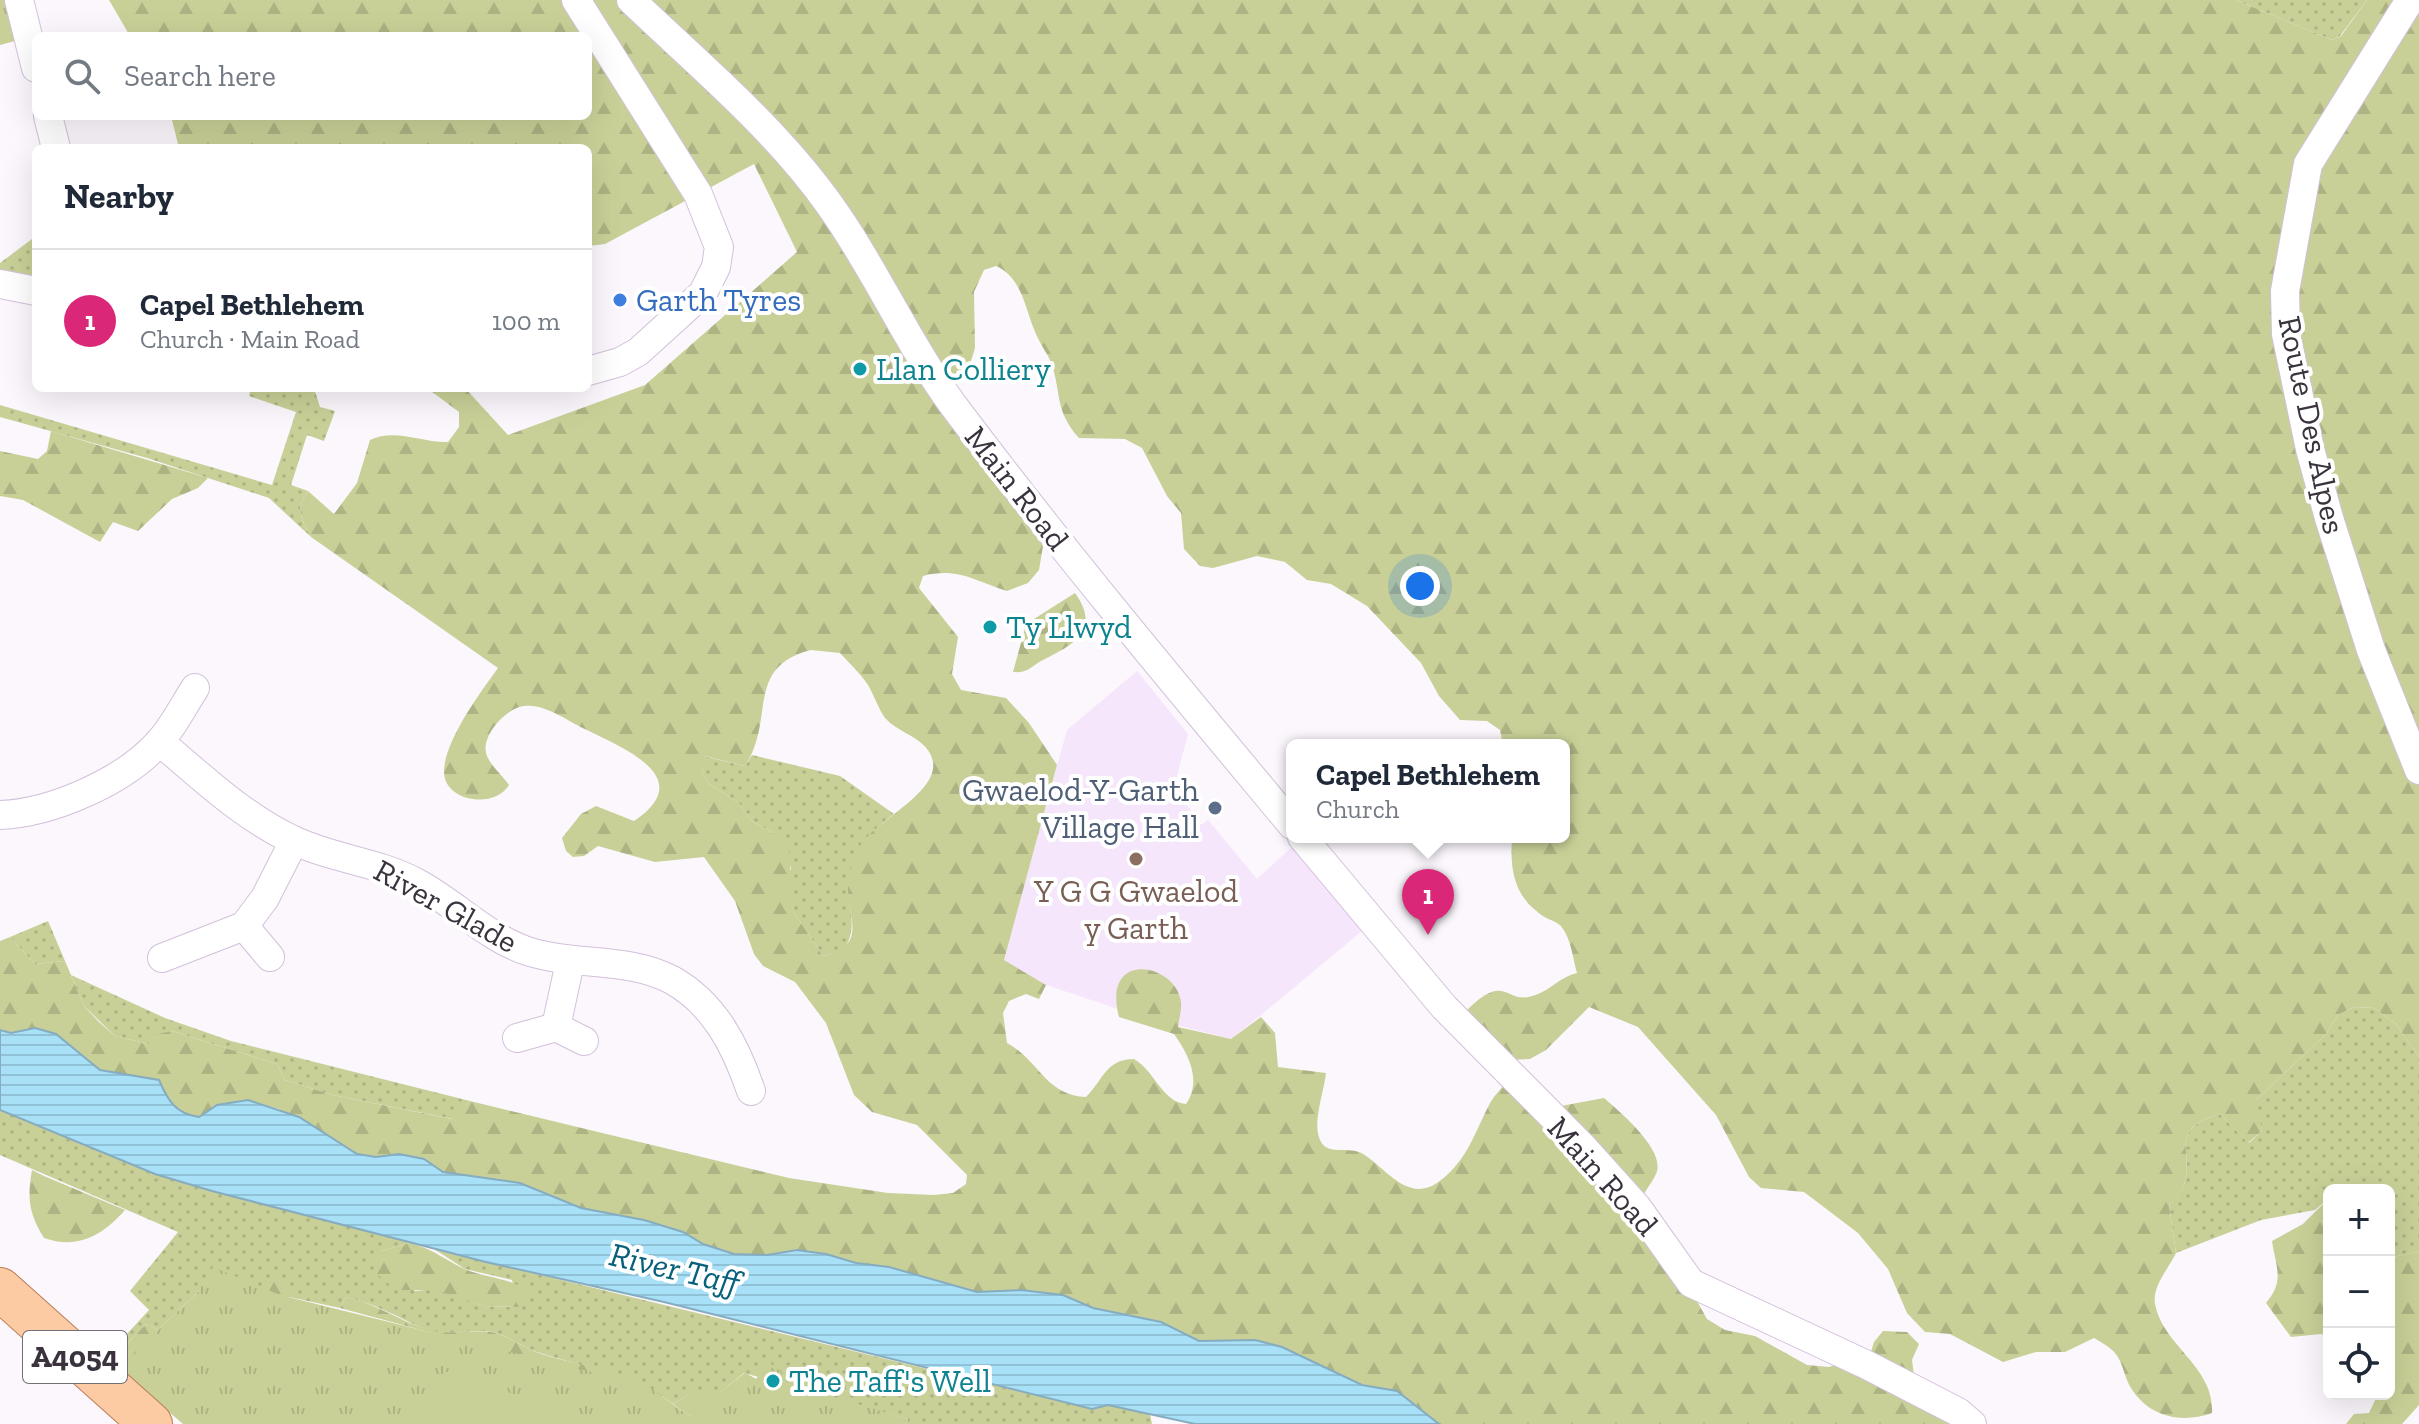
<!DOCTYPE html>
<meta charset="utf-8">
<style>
:root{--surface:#fff;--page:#f6f6f7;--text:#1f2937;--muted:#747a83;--line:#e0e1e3;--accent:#db2777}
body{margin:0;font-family:"Zilla Slab",serif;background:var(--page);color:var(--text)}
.controls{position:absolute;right:24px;bottom:24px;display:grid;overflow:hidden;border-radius:12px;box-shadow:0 8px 32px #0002}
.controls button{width:72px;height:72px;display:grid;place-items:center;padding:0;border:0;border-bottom:2px solid var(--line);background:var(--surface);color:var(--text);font:40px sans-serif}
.you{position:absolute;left:1420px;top:586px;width:28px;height:28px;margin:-20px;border:6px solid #fff;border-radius:50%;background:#1a73e8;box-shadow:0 0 0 12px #1a73e833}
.badge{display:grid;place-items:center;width:52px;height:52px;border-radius:50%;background:var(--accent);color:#fff;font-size:26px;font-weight:700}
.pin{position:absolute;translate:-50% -66px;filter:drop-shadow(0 2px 4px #0008)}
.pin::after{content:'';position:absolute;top:42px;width:28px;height:24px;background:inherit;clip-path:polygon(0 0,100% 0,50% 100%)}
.popup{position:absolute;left:1286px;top:739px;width:284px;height:104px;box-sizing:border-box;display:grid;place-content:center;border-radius:12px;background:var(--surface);filter:drop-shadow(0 2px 6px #0005);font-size:26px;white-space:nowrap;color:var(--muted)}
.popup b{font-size:30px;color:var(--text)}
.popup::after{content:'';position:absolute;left:50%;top:100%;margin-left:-16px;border:16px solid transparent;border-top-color:var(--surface)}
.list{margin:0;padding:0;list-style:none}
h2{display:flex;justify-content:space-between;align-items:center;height:104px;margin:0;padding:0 32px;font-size:34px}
h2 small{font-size:26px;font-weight:400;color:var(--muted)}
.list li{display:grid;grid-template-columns:52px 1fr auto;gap:24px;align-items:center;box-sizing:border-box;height:144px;padding:0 32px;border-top:2px solid var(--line)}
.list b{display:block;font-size:30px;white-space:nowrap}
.list p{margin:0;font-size:26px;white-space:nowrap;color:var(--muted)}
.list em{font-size:26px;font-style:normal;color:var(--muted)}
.icon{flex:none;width:44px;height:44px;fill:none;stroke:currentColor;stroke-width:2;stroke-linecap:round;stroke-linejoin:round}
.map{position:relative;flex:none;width:2419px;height:1424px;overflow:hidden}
.search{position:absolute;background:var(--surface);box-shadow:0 8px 32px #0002;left:32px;top:32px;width:560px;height:88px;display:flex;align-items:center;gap:20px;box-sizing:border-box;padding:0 28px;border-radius:12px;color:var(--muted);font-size:30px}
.panel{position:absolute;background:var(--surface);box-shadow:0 8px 32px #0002;left:32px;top:144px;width:560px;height:248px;border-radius:12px}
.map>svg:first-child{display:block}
</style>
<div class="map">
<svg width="2419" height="1424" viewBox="0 0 2419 1424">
<defs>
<pattern id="grass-dots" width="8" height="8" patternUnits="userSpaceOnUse" patternTransform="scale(2)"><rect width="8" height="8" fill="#c9d097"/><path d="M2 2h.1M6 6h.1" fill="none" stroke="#adb383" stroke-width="1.8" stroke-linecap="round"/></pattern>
<pattern id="forest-firs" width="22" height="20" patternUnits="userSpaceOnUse" patternTransform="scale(2)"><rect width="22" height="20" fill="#c9d097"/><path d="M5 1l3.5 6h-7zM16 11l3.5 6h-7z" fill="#adb383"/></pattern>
<pattern id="park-tufts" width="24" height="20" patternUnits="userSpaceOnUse" patternTransform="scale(2)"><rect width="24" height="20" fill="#c9d097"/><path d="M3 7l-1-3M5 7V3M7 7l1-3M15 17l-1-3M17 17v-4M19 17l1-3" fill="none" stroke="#adb383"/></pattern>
<pattern id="water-rules" width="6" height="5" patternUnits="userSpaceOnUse" patternTransform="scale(2)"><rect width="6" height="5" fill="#a7e0f7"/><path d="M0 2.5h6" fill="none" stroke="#90c1d5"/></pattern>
</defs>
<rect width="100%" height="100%" fill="#fbf7fd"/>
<polygon fill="#f5e6fb" points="1137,671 1188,734 1174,787 1201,825 1208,820 1257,879 1293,846 1363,930 1232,1039 1139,1016 1046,985 1003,961 1067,730"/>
<g fill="url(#grass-dots)">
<polygon points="2236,0 2367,0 2340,36 2332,40"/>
<polygon points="36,236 36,291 0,284 0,263"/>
<path d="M251,388H314L320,407L335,411L324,441L307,435L291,485L308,491C295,509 301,519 311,537L269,498L147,458L0,417V405L272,485L296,412L249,396Z"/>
<path d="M752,755L840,776L894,814C870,831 847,859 849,891C849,914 858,930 843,950L823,956L793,911L788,879L791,868L776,834L752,821L739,803L709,784L702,773L704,756L745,766Z"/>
<polygon points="48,921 65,961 35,964 10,937"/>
<polygon points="71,975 165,1018 231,1041 470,1101 453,1119 333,1095 285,1080 277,1064 172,1031 149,1044 115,1036 84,1006"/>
<path d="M2354,1007L2374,1008L2396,1024L2419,1057V1251L2389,1258V1190H2329V1198L2315,1210L2261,1220L2176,1253L2169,1205C2174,1199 2182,1192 2184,1185C2195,1152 2166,1129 2220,1114L2249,1143L2262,1131L2255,1101L2326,1034L2338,1015Z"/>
<path d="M0,1110L155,1174L410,1243L381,1251L415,1291L436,1289L484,1306L519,1307L512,1280L465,1269L434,1249L1092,1409L1108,1405L1150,1414L1152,1424H906L908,1419L744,1373L718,1394H690L673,1404C630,1372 588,1369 537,1352C522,1347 509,1336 492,1332C470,1328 448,1338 425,1329C398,1318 375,1303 346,1297L340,1308L280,1295L199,1291L158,1330L146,1324L111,1361L103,1360L149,1310L130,1291L178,1232L0,1155Z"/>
</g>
<g fill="url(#forest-firs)" fill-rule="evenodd">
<path d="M109,0H2236L2332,40L2341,36L2367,0H2419V1057L2396,1024L2374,1008L2354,1007L2338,1015L2326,1034L2256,1100L2262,1131L2248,1143L2220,1114C2166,1129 2195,1152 2184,1185C2182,1193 2174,1199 2169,1205L2176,1253C2169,1268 2152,1286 2155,1304C2163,1346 2215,1367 2212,1413C2181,1424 2149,1417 2131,1388C2124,1377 2123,1362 2115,1353C2110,1347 2101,1342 2094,1338L2065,1352H2036L2003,1362L1950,1334L1925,1332L1907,1313L1888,1269L1858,1233L1804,1192L1761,1188L1749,1177L1716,1115L1638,1027L1589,1007L1546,1050L1530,1059L1509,1060L1464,1013C1509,967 1503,1009 1538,994C1553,988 1560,977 1577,973C1573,959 1571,938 1561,926C1556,921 1546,919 1540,914C1513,894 1510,869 1512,837H1564V745H1503L1500,730L1487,721L1460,720L1439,696L1421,663L1367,606L1331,584L1307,580L1285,562L1257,556L1213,568L1200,566L1184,549L1181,513L1167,496L1142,448L1125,439L1079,438C1054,410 1062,394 1051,362C1047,353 1040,344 1036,334C1025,310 1023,278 996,266L984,270L974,292L975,348L968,371L946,395L1040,519L1043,546L1039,570L1028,583L1007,591C974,581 958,567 923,576L919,588L958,637L952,674L961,690L1006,698L1029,723L1057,765L1004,960L1046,985L1039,999L1026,994L1009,1001L1003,1013L1007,1043C1040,1061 1045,1095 1086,1097C1103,1080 1106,1059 1134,1059C1155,1071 1162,1102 1186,1104C1202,1081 1189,1055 1174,1034L1119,1017C1101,949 1176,963 1181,1002C1182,1009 1179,1019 1178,1027L1231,1039L1261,1017L1275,1033L1278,1067L1326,1073C1324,1092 1312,1123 1320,1140C1327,1157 1349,1145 1363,1154C1385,1167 1407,1203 1437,1183C1465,1164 1474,1135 1488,1107C1493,1096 1503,1087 1510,1078L1561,1106L1604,1098C1620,1112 1667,1151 1656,1174C1651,1185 1642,1194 1637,1207L1675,1262L1707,1319L1725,1330L1755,1336L1807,1365L1829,1367L1851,1359L1867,1365L1874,1342L1883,1331L1907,1332L1919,1344L1912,1360L1916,1391L1962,1424H1439L1397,1391L1362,1385L1282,1347L1199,1341L1161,1322L1093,1308L1063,1295L1021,1290L977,1292L889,1267L856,1263L826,1254L797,1250L767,1255L735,1254L703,1244L683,1232L644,1220L581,1208L520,1183L443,1172L424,1159L399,1154L376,1157L357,1154L279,1109L248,1100L217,1105L199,1117C176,1114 168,1101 159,1080L100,1070L56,1034L35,1028L11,1033L0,1030V941L10,937L35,964L65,961L84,1006L99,1022L115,1036L149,1044L154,1035L172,1031L277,1064L285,1080L333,1095L452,1119L470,1101L789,1178L888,1193L934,1195L953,1193L966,1184L967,1175L917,1125L872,1112L854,1095L826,1023L795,982L763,966L754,954L735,901L704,857L655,862L598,846L584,856L573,857L566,851L562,838L581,814L596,806L634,821C698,778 625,749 587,730C569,722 545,703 524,706C506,708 479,737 487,756C491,766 503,776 509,785C494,810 444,801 444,772C444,741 480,693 498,668L311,537C301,519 295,509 308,491L334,514L357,483L370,440C396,428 421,443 448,442L459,427V412L427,388H465L508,435L645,385L797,252L754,164L605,244L588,246V148H179L171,116H588V36H130ZM811,650L840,653C849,663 860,673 868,685C874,695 878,708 885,718C899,734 929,738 933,762C938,794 872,822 859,848C853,861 848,874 848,889C849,923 867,944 823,956L793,911L789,850L776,834L752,821L739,803L709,784L702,773L705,756L745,766C776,719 744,667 811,650Z"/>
<polygon points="51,431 208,478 198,488 172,499 138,531 113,522 100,542 23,500 0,496 0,451 38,459 47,451"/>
<path d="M1075,593C1103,632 1070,646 1041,661C1029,668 1028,673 1013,672L1026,624Z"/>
<path d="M32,1170L44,1176L125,1210C103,1235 78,1250 44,1238C29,1214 27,1198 32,1170Z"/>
<path d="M2329,1198V1337L2321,1334L2291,1337L2266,1303C2285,1281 2276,1268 2272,1241L2303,1224Z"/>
<path d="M410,1243C434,1249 446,1261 467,1270C488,1278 508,1278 528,1290L529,1298L519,1307L484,1306L436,1290H396L377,1274L372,1261L381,1251Z"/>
<polygon points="2419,1251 2419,1405 2402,1424 2346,1424 2354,1414 2369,1413 2378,1394 2389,1394 2389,1258"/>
<polygon points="272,1279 285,1284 289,1297 284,1305 258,1288"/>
<path d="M346,1297C377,1303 401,1323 431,1330C451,1336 470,1329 491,1332C507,1335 520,1346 536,1352C578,1367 625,1368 661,1395L340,1308Z"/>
<polygon points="146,1324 158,1330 163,1346 127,1375 111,1361"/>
<polygon points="745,1373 756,1379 689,1416 673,1404 690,1394 718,1394"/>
</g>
<g fill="url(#park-tufts)">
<polygon points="0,0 19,0 15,41 0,45"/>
<polygon points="213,1267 280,1295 648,1386 689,1416 745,1373 756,1379 769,1362 787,1377 784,1382 908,1419 906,1424 183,1424 118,1368 199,1291"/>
</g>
<polygon fill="#c9d097" points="444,1371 556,1408 550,1424 425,1424"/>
<path fill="url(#water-rules)" stroke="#86acc0" stroke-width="2" d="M35,1028L56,1034L100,1070L159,1080C168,1101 176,1114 199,1117L217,1105L248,1100L299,1117L357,1154L376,1157L399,1154L424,1159L443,1172L520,1183L581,1208L644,1220L683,1232L703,1244L734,1254L767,1255L797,1250L826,1254L856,1263L889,1267L977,1292L1021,1290L1063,1295L1093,1308L1161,1322L1199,1341L1255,1340L1282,1347L1362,1385L1397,1391L1439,1424H1195L1108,1405L1092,1409L664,1302L486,1262L212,1191L155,1174L0,1110V1030L11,1033Z"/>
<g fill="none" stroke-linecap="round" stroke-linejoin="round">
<defs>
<g id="minor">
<polyline points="19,0 36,68"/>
<polyline points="576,0 698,194 719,247 716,267 703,293 638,352 620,362 588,371"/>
<path d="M631,0C699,65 774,127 829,204C875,268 906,341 953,405C1061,549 1177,687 1292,825"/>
<polyline points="2410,0 2308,164 2285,291 2286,334 2310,449 2329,518 2371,650 2419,770"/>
<polyline points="48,116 56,148"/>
<polyline points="0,284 36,291"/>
<path d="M160,742C201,776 242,816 291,839C331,859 377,861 417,883C455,903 488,939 530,952C576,966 629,957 672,980C715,1004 736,1047 751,1091"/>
<path d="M0,815C52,813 126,781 161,740C174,725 184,705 195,688"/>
<polyline points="1302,837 1444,1007 1583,1147 1637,1207 1691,1283 1867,1365 1958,1412 1972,1424"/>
<polyline points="244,926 270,957"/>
<polyline points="162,958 244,926 265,898 294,841"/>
<polyline points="556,1027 584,1041"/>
<polyline points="517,1038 556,1027 570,962"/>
</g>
<polyline id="primary" points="0,1289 151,1424"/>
</defs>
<use href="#minor" stroke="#d3c0db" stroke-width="30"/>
<use href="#primary" stroke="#b77e58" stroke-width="44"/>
<use href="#minor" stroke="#fff" stroke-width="28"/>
<use href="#primary" stroke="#fccaa3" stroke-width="42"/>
</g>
<circle fill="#3f7fe0" stroke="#fff" stroke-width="3" cx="620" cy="300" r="8"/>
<g fill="#0f9aa8" stroke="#fff" stroke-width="3">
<circle cx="860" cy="369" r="8"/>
<circle cx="990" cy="627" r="8"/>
<circle cx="773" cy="1381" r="8"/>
</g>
<circle fill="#5c6f8a" stroke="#fff" stroke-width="3" cx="1215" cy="808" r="8"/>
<circle fill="#8d6e63" stroke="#fff" stroke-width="3" cx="1136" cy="859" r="8"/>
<g text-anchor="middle" stroke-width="8" stroke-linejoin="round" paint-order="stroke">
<rect fill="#fff" stroke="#757078" stroke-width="2" x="23" y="1331" width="104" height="52" rx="6"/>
<g font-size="30" font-weight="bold" fill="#3a333e">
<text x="75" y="1367">A4054</text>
</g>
<g font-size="32" fill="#366cbe" stroke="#fff" text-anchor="start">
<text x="636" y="311">Garth Tyres</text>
</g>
<g font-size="32" fill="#0d838f" stroke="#fff" text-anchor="start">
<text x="876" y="380">Llan Colliery</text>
<text x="1006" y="638">Ty Llwyd</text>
<text x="789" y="1392">The Taff's Well</text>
</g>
<g font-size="32" fill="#3a333e" stroke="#fff">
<text transform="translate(2312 425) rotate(78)" y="11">Route Des Alpes</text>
<text transform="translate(1017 488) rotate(52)" y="11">Main Road</text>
<text transform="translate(446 906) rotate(29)" y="11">River Glade</text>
<text transform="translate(1603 1176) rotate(48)" y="11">Main Road</text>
</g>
<g font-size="32" fill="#4e5e75" stroke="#fff" text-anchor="end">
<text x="1199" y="801">Gwaelod-Y-Garth<tspan x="1199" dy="37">Village Hall</tspan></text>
</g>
<g font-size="32" fill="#785e54" stroke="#fff">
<text x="1136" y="902">Y G G Gwaelod<tspan x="1136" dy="37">y Garth</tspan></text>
</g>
<g font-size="34" font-style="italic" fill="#08617b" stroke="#fff">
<text transform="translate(675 1268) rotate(13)" y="12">River Taff</text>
</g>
</g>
</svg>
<div class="controls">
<button>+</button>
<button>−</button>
<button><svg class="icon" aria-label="locate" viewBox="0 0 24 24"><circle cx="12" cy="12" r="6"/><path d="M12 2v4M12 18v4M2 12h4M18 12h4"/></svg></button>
</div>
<div class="you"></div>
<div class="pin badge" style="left:1428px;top:935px">1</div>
<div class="popup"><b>Capel Bethlehem</b>Church</div>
<div class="search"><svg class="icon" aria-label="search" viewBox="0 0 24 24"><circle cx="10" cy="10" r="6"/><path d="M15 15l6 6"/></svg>Search here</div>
<section class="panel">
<h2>Nearby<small></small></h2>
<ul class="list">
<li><span class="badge">1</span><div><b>Capel Bethlehem</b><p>Church · Main Road</p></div><em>100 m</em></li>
</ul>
</section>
</div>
